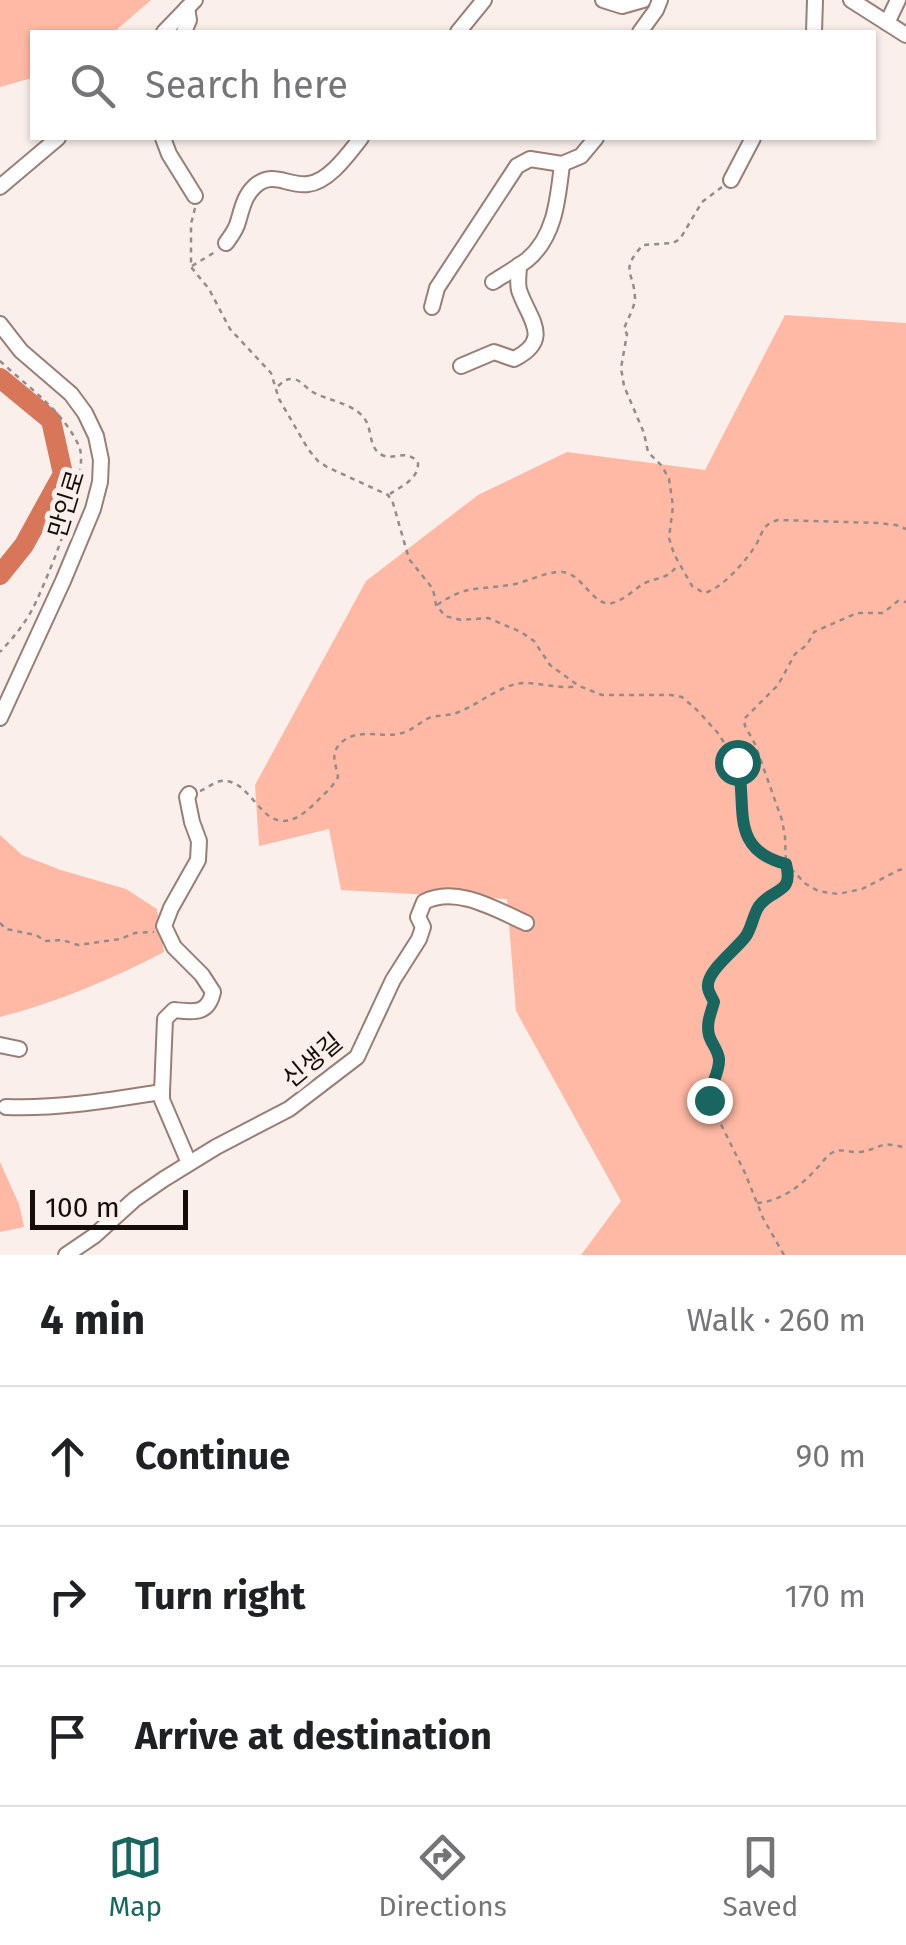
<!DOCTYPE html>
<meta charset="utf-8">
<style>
:root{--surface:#fff;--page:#f6f6f6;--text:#202124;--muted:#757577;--line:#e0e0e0;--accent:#19655f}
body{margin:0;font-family:"Fira Sans","Noto Sans KR",sans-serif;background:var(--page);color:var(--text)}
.scale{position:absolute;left:30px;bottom:25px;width:158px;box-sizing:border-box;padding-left:10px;border:5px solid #160c09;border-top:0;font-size:28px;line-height:35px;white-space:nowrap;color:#160c09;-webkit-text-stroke:8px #fbefeb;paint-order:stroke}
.stop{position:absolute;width:30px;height:30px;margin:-22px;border:8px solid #19655f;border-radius:50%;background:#fff}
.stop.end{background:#19655f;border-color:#fff;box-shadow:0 2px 10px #0008}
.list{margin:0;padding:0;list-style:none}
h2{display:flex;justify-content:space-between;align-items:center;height:130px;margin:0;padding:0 40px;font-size:42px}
h2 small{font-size:32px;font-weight:400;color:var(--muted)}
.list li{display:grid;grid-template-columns:65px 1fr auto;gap:30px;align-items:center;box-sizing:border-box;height:140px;padding:0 40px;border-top:2px solid var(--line)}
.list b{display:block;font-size:38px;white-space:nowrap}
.list em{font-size:32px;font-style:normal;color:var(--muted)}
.icon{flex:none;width:55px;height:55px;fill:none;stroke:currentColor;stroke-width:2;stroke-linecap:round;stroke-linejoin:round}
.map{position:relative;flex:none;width:906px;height:1255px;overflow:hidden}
.search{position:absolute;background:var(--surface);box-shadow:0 2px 8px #0004;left:30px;right:30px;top:30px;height:110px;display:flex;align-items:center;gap:25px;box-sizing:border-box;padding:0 35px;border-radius:0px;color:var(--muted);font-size:38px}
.sheet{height:550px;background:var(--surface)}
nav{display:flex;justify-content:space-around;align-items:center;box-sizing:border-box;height:140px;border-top:2px solid var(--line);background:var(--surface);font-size:28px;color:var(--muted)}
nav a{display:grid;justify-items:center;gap:5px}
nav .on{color:var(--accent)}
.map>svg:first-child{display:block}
</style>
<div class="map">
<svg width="906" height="1255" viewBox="0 0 906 1255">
<rect width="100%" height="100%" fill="#fbefeb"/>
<g fill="#ffb9a4">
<polygon points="0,0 151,0 114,32 32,32 32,78 0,87"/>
<polygon points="785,315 906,323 906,1255 581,1255 621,1201 516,1011 507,899 341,890 329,829 259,846 255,785 366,581 478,495 567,452 705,470"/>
<path d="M0,835L22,855L61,870L126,889L157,909L164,952C112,979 58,1002 0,1017Z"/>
<polygon points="0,1162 19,1204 24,1227 0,1232"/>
</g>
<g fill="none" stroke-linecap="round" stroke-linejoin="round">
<polyline stroke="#d77659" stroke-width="20" points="0,378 51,420 63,474 24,545 0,575"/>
<defs>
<g id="minor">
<polyline points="603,0 622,6 643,0"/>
<polyline points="851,0 906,35"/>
<polyline points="887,23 898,0"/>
<polyline points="164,32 195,0"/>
<polyline points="184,32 189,20 187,8"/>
<polyline points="458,32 484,0"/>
<polyline points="640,32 656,10 660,0"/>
<polyline points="814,32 815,0"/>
<polyline points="163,138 169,154 195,196"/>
<polyline points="731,180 753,138"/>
<polyline points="0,187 58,138"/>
<path d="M226,243C231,236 236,230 238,222C242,209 244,196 255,186C273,170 289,187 308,184C329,182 349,153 361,138"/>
<path d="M493,282C504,275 516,268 527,260C555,237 558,199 562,164"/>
<polyline points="432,307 437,288 517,166 530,159 562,164 581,156 596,138"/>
<polyline points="0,324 21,351 71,394 85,413 96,436 101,460 100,482 93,509 63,581 0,718"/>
<path d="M461,366L494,352L514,359C554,339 528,318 519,290C517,282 519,273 519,265"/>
<polyline points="0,1045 19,1049"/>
<path d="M6,1107C58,1109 111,1100 162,1092"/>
<path d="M189,1163L162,1100V1092L165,1019L174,1010C193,1012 208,1015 213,992L202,975L174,947L164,926L171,908L198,860L199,841L192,822L187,797L189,794"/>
<path d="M66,1255L94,1236L135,1199L164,1179L216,1147L289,1109L357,1057L393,980L419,939L423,927L418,917L424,902C456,885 497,910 526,923"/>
</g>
</defs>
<use href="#minor" stroke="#997e76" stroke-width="18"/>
<g stroke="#968b88" stroke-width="2.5" stroke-dasharray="5 5" stroke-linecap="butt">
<path d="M722,187L702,202L680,239L673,243L643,245C619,271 634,271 635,298C635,307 627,320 624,329L627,334L621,368L624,386L644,433L648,452L662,466L669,479L673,506L669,538L674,554L692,586L704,593C722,589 748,559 757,543C763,531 763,524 778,520L878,523L896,525L906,529"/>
<polyline points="195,208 191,224 191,267 209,289 230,329 271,373 279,399 308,449 318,461 327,467 388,495 393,503 409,559 433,589 436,605 445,616 461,620 488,618 521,632 534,641 550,665 579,686 602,695 671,695 682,697 697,710 717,732 737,762 741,774 741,817 753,844 765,856 786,864 806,884 818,891 838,894 862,889 899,870 906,869"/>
<polyline points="192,266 215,252"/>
<path d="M0,361C28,387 63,411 79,446C91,474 47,580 33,608C24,625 13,638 0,652"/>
<path d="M278,386C283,382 285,379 292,379C300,379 305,387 311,391C327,401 356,403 366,421C372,431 369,449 382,455C395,461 404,448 418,462C419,479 403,485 390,494"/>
<path d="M437,605C466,585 477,590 510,585C528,582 543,572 562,572C583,573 592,607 612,603C625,600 634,589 645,583C658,577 669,579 677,565"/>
<path d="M200,791C206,789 214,782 221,781C257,777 263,852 312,806C321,797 332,788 338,777C336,763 329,753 342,742C359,727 383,739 402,733C413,730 420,722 429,718C437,715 445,716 453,714C474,708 492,690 516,684C533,680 557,690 578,686"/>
<polyline points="0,923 6,929 36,935 45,941 62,940 78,945 120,939 135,933 154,932"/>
<path d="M757,1203C782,1201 802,1185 818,1167C824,1161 828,1153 836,1151C843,1149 852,1153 860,1152C884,1148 878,1140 906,1148"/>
<path d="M784,1255L763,1218L745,1173L709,1100C709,1085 720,1073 719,1059C718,1050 711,1043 709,1035C706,1023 711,1013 715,1002L708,988L710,977L715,968L744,940L759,906L783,890L789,876L786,864L785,837L782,820L755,744L745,726L744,719L778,685L795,654L807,645L814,632L857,613H883L898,601L906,602"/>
</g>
<use href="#minor" stroke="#fff" stroke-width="14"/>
</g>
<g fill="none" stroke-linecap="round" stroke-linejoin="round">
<path stroke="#19655f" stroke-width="12" d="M709,1100C709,1086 720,1073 719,1059C718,1050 711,1043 709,1035C706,1023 711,1013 714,1002C712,997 708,992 708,987C706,971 737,949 746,936C752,927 753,915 759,906C773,887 794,895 786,864C726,849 749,802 737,762"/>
</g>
<g text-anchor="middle" stroke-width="10" stroke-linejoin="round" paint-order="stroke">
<g font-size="25" fill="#160c09" stroke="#fbefeb">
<text transform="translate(66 504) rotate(-73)" y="9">만인로</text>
<text transform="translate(312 1060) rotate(-40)" y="9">신생길</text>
</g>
</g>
</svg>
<div class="scale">100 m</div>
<div class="stop" style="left:737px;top:762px"></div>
<div class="stop end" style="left:709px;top:1100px"></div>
<div class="search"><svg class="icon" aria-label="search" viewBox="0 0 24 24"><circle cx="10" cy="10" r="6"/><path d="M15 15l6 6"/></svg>Search here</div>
</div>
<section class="sheet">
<h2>4 min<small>Walk · 260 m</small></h2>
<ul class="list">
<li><svg class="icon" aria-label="ahead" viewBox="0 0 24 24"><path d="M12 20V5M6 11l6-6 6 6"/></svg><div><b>Continue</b></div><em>90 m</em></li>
<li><svg class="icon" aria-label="right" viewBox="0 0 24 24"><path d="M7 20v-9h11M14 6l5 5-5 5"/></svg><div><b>Turn right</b></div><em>170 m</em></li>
<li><svg class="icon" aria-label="arrive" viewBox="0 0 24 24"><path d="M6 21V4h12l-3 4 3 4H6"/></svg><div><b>Arrive at destination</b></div></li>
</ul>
</section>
<nav>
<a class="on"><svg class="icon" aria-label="map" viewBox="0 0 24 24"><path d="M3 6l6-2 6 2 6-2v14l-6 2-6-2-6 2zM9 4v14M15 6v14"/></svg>Map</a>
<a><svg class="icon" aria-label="directions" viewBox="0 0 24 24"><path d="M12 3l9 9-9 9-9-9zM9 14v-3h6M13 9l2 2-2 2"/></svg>Directions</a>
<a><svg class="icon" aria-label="saved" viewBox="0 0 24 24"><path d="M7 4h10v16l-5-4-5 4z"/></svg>Saved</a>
</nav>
